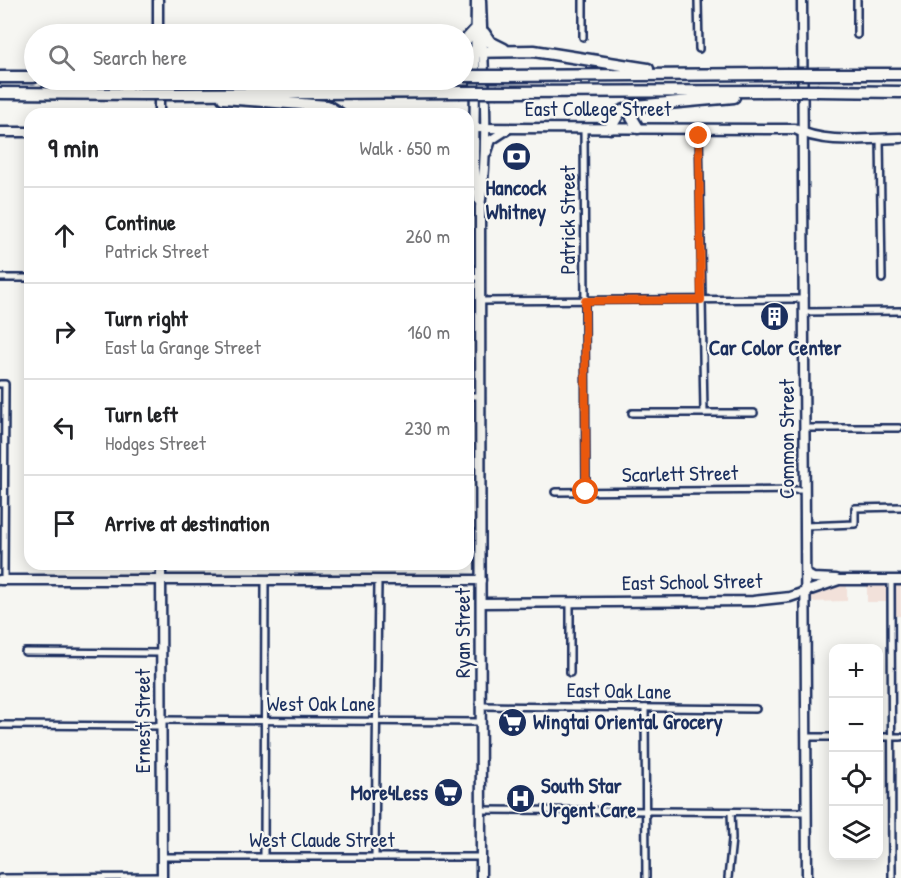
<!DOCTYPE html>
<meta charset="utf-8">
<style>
:root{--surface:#fff;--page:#f6f6f6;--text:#202124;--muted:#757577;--line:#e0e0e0}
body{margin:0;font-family:"Patrick Hand",sans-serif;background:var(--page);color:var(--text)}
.controls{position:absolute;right:18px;bottom:18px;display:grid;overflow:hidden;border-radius:12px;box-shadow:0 3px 15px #0003}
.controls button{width:54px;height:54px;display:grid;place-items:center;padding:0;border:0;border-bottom:2px solid var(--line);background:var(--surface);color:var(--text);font:30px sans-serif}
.stop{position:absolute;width:18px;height:18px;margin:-14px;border:4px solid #ea580c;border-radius:50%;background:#fff}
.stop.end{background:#ea580c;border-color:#fff;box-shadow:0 2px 6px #0008}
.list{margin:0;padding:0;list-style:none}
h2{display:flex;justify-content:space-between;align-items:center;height:78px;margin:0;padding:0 24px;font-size:26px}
h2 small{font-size:20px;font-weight:400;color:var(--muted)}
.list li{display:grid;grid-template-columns:39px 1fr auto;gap:18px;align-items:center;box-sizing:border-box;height:96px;padding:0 24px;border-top:2px solid var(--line)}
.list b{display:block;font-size:22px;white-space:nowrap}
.list p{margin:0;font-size:20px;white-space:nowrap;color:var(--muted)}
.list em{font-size:20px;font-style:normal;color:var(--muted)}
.icon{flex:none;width:33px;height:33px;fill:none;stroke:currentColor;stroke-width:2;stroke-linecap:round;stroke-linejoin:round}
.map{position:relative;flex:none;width:901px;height:878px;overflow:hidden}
.search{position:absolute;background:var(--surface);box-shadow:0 3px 15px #0003;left:24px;top:24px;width:450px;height:66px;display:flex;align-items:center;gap:15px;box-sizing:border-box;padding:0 21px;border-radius:33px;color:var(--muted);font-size:22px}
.panel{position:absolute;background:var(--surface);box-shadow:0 3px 15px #0003;left:24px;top:108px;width:450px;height:462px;border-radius:18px}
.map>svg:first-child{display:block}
</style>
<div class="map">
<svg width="901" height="878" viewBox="0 0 901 878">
<rect width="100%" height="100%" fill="#f6f6f2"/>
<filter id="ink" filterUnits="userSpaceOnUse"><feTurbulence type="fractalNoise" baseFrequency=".0167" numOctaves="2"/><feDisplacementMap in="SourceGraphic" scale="12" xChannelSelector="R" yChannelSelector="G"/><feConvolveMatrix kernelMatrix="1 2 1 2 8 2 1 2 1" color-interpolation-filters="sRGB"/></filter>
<g filter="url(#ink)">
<g fill="#f2e1da">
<polygon points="810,583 847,583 847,601 810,602"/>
<polygon points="867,583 901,583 901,616 888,616 887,602 867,602"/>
</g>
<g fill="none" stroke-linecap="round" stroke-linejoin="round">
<defs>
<g id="street">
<polyline points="583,0 583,37"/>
<polyline points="698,0 699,49"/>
<polyline points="857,0 857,35"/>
<polyline points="584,127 586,492"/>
<polyline points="699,127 704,413"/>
<polyline points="880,138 882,279"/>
<polyline points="468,277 480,277"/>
<polyline points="0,278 30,278"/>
<polyline points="480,301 804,299"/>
<polyline points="804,312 901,311"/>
<polyline points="0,384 5,384 4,580"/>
<polyline points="468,396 480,396"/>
<polyline points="632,413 754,413"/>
<polyline points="805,428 899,428"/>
<polyline points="555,492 805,490"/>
<polyline points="805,526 855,524 855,508 901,507"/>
<polyline points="891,580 892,878"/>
<polyline points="570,602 570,673"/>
<polyline points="25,652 161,653"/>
<polyline points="481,706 756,709"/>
<polyline points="645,708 646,878"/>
<polyline points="161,720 481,722"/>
<polyline points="0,725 161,726"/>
<polyline points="806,737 834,737"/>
<polyline points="878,737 901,737"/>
<polyline points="481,810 807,812"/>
<polyline points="264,856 265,580"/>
<polyline points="162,857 481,857"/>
<polyline points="375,857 378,580"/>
<polyline points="0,878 162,877"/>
<polyline points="728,878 732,839 731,812"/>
</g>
<g id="secondary">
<polyline points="158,0 158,34"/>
<polyline points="476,0 474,161 479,201"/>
<path d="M481,0C483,69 490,139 480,207L481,878"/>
<polyline points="802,0 807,878"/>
<polyline points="159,80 159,114"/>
<path d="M468,128L795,129C824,145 869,138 901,138"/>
<polyline points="0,132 30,132"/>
<polyline points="487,152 491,140 508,129"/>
<polyline points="161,564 162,878"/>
<polyline points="806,574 813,578 836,579"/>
<polyline points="0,580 481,580"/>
<polyline points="481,603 753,601 790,597 839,580 901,580"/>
</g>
<g id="highway">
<polyline points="484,33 490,42 504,49"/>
<polyline points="464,42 474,31"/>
<polyline points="464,52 534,51 648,69"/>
<polyline points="819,74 901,74"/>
<polyline points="502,76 786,74"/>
<polyline points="0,77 34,77"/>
<polyline points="818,91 901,92"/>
<polyline points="498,92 797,91"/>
<polyline points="0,93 143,94"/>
<polyline points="176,94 459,92"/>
<polyline points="223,98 327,106 340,114"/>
<polyline points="635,106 632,118 638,128"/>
<polyline points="610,128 620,112 635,106 734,97"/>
</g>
</defs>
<use href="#street" stroke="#1b2f5e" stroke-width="10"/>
<use href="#secondary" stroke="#1b2f5e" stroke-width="13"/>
<use href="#highway" stroke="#1b2f5e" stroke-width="15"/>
<use href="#street" stroke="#f6f6f2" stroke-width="5"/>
<use href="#secondary" stroke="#f6f6f2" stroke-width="8"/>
<use href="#highway" stroke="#f6f6f2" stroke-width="10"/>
<defs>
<g id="highway-bridge">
<polyline points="786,74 819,74"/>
<polyline points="464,76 502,76"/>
<polyline points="797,91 818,91"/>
<polyline points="459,92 498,92"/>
<polyline points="143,94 176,94"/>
</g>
</defs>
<use href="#highway-bridge" stroke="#1b2f5e" stroke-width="15" stroke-linecap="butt"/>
<use href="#highway-bridge" stroke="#f6f6f2" stroke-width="10"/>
</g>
</g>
<g fill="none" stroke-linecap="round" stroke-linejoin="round" filter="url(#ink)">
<polyline stroke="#ea580c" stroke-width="8" points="586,492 585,301 701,300 699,136"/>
</g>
<defs>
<symbol id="bank-disc" viewBox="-11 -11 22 22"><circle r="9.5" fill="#1b2f5e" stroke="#f6f6f2"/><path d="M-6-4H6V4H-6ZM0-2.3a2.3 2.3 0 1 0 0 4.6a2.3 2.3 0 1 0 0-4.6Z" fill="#fff"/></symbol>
<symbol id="building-disc" viewBox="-11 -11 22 22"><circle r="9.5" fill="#1b2f5e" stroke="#f6f6f2"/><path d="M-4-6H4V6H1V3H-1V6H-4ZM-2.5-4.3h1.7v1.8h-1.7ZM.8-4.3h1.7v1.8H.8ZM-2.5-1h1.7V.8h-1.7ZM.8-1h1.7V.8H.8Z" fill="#fff"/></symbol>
<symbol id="supermarket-disc" viewBox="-11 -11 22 22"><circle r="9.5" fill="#1b2f5e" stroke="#f6f6f2"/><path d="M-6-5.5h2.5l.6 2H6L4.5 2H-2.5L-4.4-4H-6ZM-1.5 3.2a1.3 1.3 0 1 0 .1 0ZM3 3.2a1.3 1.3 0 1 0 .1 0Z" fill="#fff"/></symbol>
<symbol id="hospital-disc" viewBox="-11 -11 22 22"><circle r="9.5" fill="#1b2f5e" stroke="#f6f6f2"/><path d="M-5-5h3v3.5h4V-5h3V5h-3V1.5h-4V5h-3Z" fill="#fff"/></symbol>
</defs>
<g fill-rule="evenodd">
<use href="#bank-disc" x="500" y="140" width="33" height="33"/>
<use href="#building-disc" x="758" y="300" width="33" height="33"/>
<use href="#supermarket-disc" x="496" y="706" width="33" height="33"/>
<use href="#supermarket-disc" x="432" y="776" width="33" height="33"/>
<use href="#hospital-disc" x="504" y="782" width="33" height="33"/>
</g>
<g text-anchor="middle" stroke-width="4.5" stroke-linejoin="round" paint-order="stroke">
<g font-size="21" fill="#1b2f5e" stroke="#f6f6f2">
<text x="598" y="116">East College Street</text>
<text transform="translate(568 220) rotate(-90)" y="7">Patrick Street</text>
<text transform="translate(787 439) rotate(-90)" y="7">Common Street</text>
<text transform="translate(680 474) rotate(-1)" y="7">Scarlett Street</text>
<text transform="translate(692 582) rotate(-1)" y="7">East School Street</text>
<text transform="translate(463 633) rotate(-90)" y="7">Ryan Street</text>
<text transform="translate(619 691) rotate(1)" y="7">East Oak Lane</text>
<text x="321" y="711">West Oak Lane</text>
<text transform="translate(143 721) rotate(-90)" y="7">Ernest Street</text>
<text x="322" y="847">West Claude Street</text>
</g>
<g font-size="21" font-weight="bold" fill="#1b2f5e" stroke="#f6f6f2">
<text x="516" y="195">Hancock<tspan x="516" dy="24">Whitney</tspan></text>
<text x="775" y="355">Car Color Center</text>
<text x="533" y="729" text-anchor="start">Wingtai Oriental Grocery</text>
<text x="541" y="793" text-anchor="start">South Star<tspan x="541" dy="24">Urgent Care</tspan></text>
<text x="428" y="800" text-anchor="end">More4Less</text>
</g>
</g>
</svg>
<div class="controls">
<button>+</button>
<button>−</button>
<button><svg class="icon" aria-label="locate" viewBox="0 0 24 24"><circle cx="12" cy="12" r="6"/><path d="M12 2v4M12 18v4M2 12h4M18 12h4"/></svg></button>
<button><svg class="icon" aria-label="layers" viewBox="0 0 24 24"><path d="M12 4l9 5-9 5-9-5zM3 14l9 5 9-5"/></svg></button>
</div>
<div class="stop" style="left:586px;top:492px"></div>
<div class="stop end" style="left:699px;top:136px"></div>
<div class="search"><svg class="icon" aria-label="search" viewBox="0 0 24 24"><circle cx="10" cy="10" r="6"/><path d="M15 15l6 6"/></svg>Search here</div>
<section class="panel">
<h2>9 min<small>Walk · 650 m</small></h2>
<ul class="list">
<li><svg class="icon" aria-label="ahead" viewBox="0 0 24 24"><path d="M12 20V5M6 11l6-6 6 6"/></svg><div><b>Continue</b><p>Patrick Street</p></div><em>260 m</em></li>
<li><svg class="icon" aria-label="right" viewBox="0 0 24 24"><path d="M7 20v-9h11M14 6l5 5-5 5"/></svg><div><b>Turn right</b><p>East la Grange Street</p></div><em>160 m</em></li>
<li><svg class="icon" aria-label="left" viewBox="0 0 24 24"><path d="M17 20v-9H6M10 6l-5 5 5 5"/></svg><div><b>Turn left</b><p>Hodges Street</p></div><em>230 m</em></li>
<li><svg class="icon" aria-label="arrive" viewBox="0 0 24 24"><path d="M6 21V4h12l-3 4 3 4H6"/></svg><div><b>Arrive at destination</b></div></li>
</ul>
</section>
</div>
